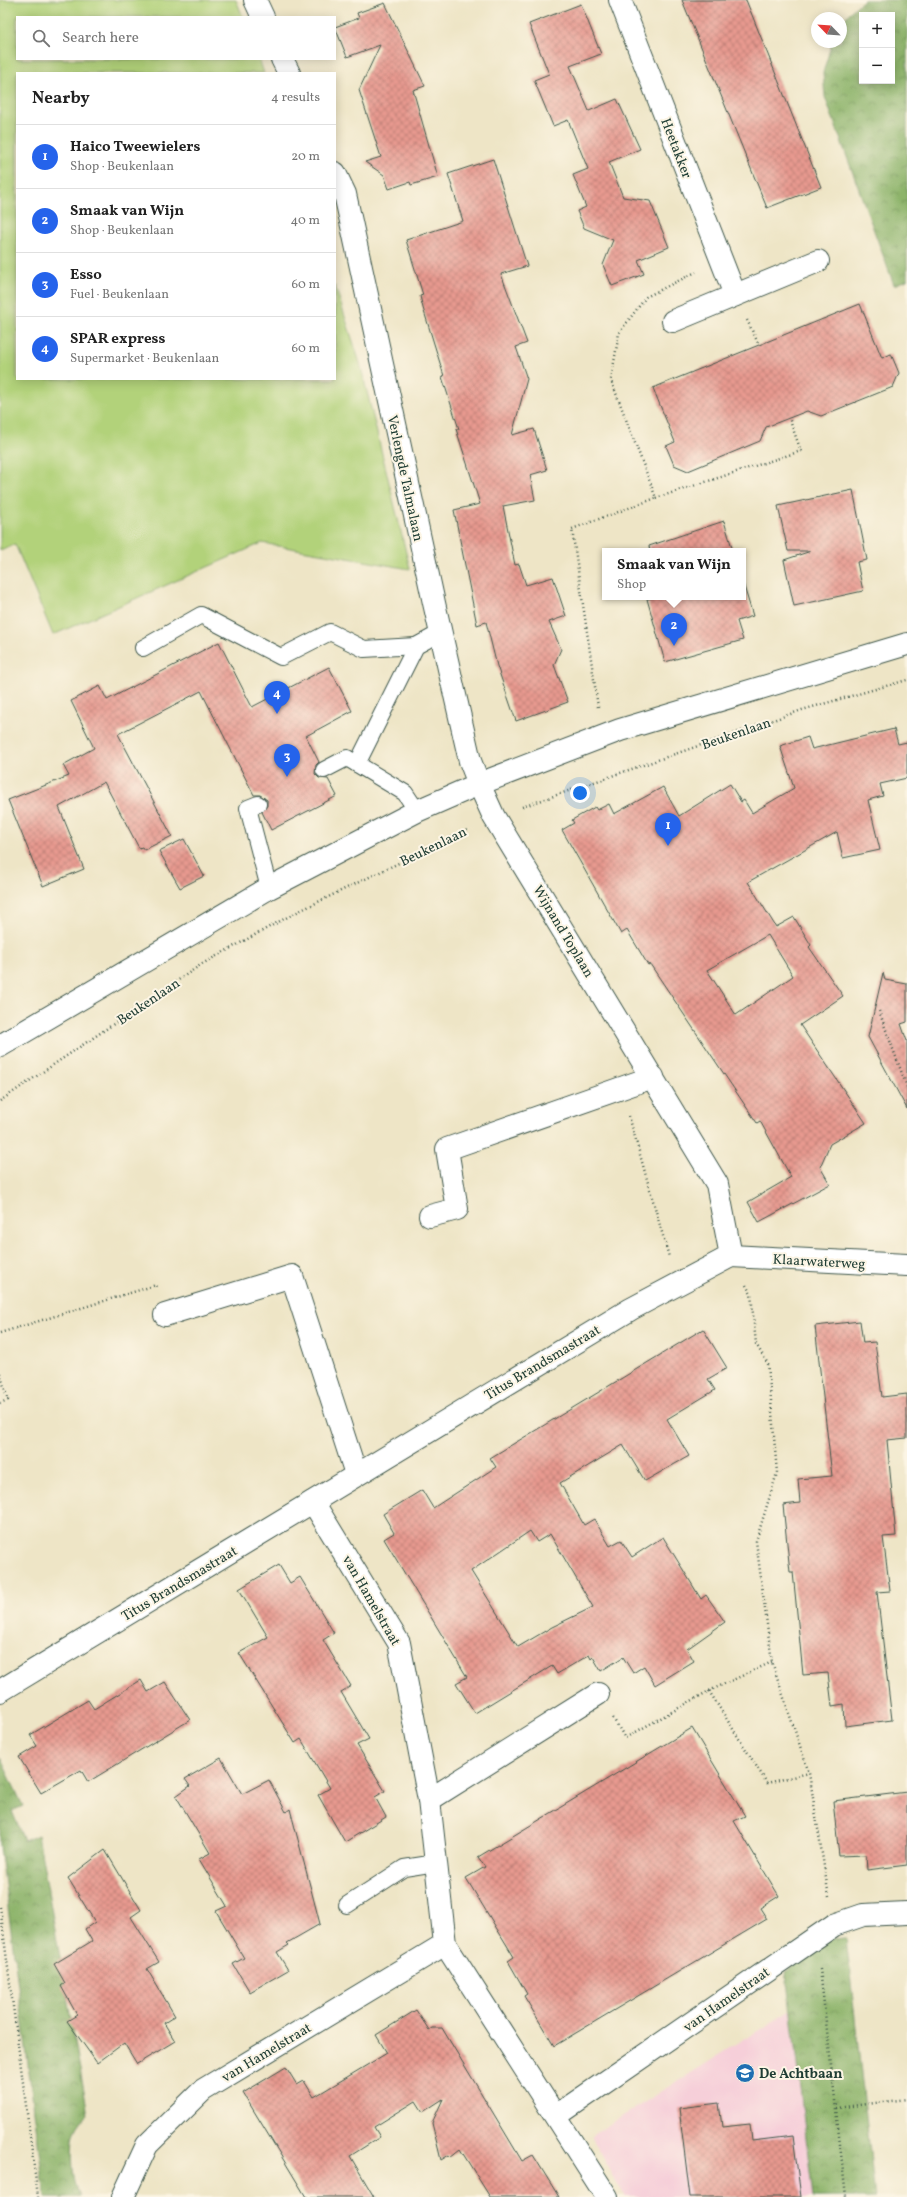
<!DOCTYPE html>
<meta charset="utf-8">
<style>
:root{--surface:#fff;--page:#f6f6f6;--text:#222;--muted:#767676;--line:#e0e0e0;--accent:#2563eb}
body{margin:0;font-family:Vollkorn,serif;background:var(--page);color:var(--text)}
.controls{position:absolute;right:12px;top:12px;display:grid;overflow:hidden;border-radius:0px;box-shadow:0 2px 10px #0003}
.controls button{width:36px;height:36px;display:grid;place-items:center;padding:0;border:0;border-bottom:1px solid var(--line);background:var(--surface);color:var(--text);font:20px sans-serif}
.compass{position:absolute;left:811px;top:12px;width:36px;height:36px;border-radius:50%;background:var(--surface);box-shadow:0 2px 10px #0003;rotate:295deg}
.you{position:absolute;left:580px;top:793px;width:14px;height:14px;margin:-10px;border:3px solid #fff;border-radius:50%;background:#1a73e8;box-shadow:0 0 0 6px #1a73e833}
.badge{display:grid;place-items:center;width:26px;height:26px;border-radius:50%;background:var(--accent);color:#fff;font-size:13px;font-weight:700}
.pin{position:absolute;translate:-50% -33px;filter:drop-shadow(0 1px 2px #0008)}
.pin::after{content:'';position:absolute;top:21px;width:14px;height:12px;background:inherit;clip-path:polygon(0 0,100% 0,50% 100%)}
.popup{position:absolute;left:602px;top:548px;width:144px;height:52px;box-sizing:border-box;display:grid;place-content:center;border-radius:0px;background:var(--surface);filter:drop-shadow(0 1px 3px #0005);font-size:13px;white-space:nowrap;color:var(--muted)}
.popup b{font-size:15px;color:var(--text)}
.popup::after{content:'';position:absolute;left:50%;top:100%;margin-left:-8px;border:8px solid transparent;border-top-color:var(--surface)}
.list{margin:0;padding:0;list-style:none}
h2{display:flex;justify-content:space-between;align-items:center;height:52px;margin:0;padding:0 16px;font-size:17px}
h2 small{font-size:13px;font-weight:400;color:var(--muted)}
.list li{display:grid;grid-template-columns:26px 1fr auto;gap:12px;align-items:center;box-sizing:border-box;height:64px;padding:0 16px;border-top:1px solid var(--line)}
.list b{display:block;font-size:15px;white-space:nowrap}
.list p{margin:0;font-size:13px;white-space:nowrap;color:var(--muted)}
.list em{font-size:13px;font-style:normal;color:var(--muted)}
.icon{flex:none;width:22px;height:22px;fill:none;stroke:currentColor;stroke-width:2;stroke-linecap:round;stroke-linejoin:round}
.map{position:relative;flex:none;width:907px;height:2197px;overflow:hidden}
.search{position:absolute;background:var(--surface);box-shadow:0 2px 10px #0003;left:16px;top:16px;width:320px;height:44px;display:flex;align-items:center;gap:10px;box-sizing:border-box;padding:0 14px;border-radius:0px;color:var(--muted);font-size:15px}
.panel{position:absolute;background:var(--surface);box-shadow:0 2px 10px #0003;left:16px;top:72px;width:320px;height:308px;border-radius:0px}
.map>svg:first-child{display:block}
</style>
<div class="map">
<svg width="907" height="2197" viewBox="0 0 907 2197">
<defs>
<pattern id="forest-crowns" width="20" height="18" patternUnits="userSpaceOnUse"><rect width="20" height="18" fill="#8db46a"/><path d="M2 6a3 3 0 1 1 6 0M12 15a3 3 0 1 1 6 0" fill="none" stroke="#739458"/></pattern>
<pattern id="building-cross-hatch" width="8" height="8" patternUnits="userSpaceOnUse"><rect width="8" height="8" fill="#e7998f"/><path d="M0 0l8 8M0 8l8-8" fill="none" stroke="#bb7e76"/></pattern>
</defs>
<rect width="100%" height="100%" fill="#fcf5e5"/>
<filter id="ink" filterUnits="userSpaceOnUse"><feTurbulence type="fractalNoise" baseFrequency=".025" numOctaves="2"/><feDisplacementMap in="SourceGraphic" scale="8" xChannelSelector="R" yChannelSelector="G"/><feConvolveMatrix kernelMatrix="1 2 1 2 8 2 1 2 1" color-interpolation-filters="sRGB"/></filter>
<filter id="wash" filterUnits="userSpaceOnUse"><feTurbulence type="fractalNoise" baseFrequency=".012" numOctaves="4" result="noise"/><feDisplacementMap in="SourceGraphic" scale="16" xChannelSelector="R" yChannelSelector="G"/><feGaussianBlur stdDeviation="0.9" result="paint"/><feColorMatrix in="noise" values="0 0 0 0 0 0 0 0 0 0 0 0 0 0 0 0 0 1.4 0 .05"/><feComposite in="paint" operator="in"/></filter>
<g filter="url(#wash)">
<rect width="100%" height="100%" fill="#eee5c6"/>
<polygon fill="#f6cfd9" points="791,2010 813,2197 625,2197 591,2136"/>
<polygon fill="#b2d27a" stroke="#688857" points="0,0 236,0 243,17 17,17 17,59 259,59 264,73 17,73 17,379 335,379 335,286 360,363 410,569 262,543 53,635 15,544 0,550"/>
<g fill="url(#forest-crowns)" stroke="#56784f" fill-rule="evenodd">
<path d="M864,0H907V280L894,285L825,97L823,73L832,42H841C841,19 846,15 864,0ZM862,15H892V81H862Z"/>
<path d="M0,1757L23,1806L12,1811L24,1841L38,1835L88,2114C82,2119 76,2128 74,2135C70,2150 73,2184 80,2197H45L0,1845Z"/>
<polygon points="846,1938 875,2197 813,2197 786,1972 831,1939"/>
</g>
<g id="blocks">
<g fill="url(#building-cross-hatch)" fill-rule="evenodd">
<polygon points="682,0 746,0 821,187 767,208"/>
<polygon points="385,3 425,86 413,90 438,177 411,185 410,182 389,189 384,175 365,162 381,157 359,90 380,45 347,57 335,27 359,18 357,13"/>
<polygon points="581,4 601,54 570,66 589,111 617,99 640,149 609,162 623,197 650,201 669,247 638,260 644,274 612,286 603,265 613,240 584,228 577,211 586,207 573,175 588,169 568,120 553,126 534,80 549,74 529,24"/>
<polygon points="493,159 527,266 501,274 527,343 516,347 527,379 512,435 534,429 547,470 530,475 535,500 503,506 515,565 519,564 526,585 553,577 566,616 549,622 561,649 554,665 568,702 516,721 497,666 486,622 477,625 454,510 480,504 456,429 459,429 442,377 444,376 423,308 420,296 423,295 406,240 463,221 448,174"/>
<polygon points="860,304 882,358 891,354 899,373 893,387 821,416 807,411 766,427 760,441 688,471 674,465 666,446 675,442 653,388"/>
<polygon points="853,490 867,560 857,562 863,591 794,606 784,560 811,551 788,551 778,506"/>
<polygon points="724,521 733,551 650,551 649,546"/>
<polygon points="743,583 753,616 737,621 743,640 665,662 647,599 655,597 743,597"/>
<polygon points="219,642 252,707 329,667 352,711 306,736 319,762 316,765 315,774 319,778 328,779 337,796 271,830 262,812 267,806 267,800 260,795 254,795 201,691 118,734 172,836 144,850 142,847 139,848 104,782 59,807 84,869 43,886 8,800 69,776 63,765 94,748 71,701 100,686 107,700"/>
<path d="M894,729L898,744L907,742V778L880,784L883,796L868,800L880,850L843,858L837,832L748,882L776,927L794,917L811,945L809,947L843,996L800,1025L866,1123L830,1144L820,1167L830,1184L759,1222L748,1202L791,1177L760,1121L757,1123L650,964L648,965L627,930L621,934L562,830L574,823L572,820L595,807L597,810L609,804L614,814L663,787L679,816L730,784L741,802L744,800L752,813L794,788L780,746L808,737L812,749ZM768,935L793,976L736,1015L707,970Z"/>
<polygon points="184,839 204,876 180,888 159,851"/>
<polygon points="883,973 885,980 907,984 907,1022 901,1024 907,1041 907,1109 868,1037"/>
<polygon points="860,1321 863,1343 875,1342 882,1397 907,1394 907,1438 887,1440 896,1536 883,1537 890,1591 877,1592 892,1720 845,1726 844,1704 832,1706 828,1673 803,1675 793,1572 790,1572 783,1505 800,1503 798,1479 832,1476 815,1326"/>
<path d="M703,1329L727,1368L708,1379L715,1390L667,1419L689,1456L645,1481L623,1445L560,1483L584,1525L594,1519L610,1546L621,1540L632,1557L663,1537L701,1599L706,1595L725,1622L687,1649L694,1661L655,1685L644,1666L633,1673L623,1657L601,1671L593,1657L591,1659L589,1655L557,1674L552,1666L475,1713L456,1683L467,1677L384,1539L394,1533L383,1514L422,1490L433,1508L496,1467L490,1458ZM530,1531L537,1542L550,1534L593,1607L552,1627L518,1647L471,1571Z"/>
<polygon points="279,1565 290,1583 300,1577 334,1633 323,1640 351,1686 341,1692 369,1739 357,1745 385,1791 375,1797 386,1817 345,1842 318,1795 330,1788 301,1739 295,1743 239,1653 268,1637 239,1589"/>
<polygon points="141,1680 148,1692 165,1682 190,1720 88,1782 81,1770 41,1793 19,1757 37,1746 30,1735 88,1700 94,1709"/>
<polygon points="692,1728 745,1816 734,1821 779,1896 760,1908 767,1919 554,2046 524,1996 527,1994 508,1961 514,1957 466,1878 485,1867 478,1857"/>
<polygon points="221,1758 242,1794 269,1780 286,1812 290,1809 320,1924 287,1943 289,1945 277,1952 288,1970 250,1992 233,1964 244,1958 216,1911 227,1906 199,1859 210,1853 176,1796 190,1786 185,1779"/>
<polygon points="907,1792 907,1865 867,1870 866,1855 839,1856 833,1801"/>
<polygon points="105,1850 141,1910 131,1917 159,1962 147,1969 175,2016 164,2023 175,2041 137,2064 124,2043 97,2063 67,2021 77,2015 61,1986 65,1983 54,1964 92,1941 85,1929 95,1922 68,1878"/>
<polygon points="416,2010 429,2030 432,2028 442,2028 522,2161 533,2155 559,2197 490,2197 460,2149 450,2157 449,2155 441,2160 432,2123 443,2099 423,2112 416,2101 374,2127 380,2137 350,2156 374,2197 306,2197 243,2093 286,2067 297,2085 304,2081 314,2097 387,2053 376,2035"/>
<polygon points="719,2103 722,2127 750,2124 752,2141 793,2136 801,2197 690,2197 679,2108"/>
</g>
</g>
</g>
<g filter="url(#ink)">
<use href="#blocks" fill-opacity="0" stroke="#3e564a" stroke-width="1"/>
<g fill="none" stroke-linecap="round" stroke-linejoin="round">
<defs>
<g id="service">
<polyline points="143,648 201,615 281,657 330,632 364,649 416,646"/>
<polyline points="357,764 416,646 440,633"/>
<polyline points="324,770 347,758 405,793 417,811"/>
<polyline points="258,804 248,808 269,888"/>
<polyline points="347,1905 404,1868 436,1863"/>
</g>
<g id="minor">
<polyline points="255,0 263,17"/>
<polyline points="620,0 735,295"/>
<polyline points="282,59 289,73"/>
<polyline points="335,173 345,194 434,603 470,761 479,784 494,817 717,1184 731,1256"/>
<polyline points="673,321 818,261"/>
<polyline points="430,1216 457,1209 447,1149 653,1077"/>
<polyline points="731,1256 907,1265"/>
<polyline points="165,1315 292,1276 356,1474"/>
<polyline points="313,1502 399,1643 429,1800 445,1944 607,2197"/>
<polyline points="0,1691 631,1309 731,1256"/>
<polyline points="429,1800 598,1694"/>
<polyline points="556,2116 834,1925 863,1915 907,1913"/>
<polyline points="123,2197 147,2145 203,2090 445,1944"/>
</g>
<polyline id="tertiary" points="0,1046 269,888 417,811 479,784 620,730 907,644"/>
</defs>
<use href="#service" stroke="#3e564a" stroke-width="18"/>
<use href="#minor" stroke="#3e564a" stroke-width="24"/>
<use href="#tertiary" stroke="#3e564a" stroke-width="24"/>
<g stroke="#3e564a" stroke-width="2.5" stroke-dasharray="1 3" stroke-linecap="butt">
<polyline points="747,320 759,345"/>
<polyline points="656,498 801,451 789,418"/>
<polyline points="598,707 572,529 656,498 611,380 619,333 646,297 696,272"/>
<polyline points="522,807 802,710 907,680"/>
<polyline points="879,1011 907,1087"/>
<polyline points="0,1101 202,964 293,914 469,829"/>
<polyline points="629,1116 669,1257"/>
<polyline points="746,1285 751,1294 756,1344 768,1364 777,1473 756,1541 772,1662 809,1773 829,1897"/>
<polyline points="0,1333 156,1285 157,1288"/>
<polyline points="0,1373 8,1400 0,1403"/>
<polyline points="709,1691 767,1783 809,1773"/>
<polyline points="613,1718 625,1738 709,1691 772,1662"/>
<polyline points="0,1907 38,2197"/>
<polyline points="820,1969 846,2197"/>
<polyline points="836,2108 907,2099"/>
</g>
<use href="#service" stroke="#fff" stroke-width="16"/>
<use href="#minor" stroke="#fff" stroke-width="22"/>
<use href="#tertiary" stroke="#fff" stroke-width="22"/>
</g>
</g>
<defs>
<symbol id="school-disc" viewBox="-11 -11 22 22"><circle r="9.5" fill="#1f6fb2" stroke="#fcf5e5"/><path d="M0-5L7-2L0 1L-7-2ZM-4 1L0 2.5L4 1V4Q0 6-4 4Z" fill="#fff"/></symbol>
</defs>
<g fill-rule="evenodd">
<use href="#school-disc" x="734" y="2062" width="22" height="22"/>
</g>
<g text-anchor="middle" stroke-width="4" stroke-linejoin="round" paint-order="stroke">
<g font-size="14" fill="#1f3d34" stroke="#fcf5e5">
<text transform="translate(677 148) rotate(69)" y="5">Heetakker</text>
<text transform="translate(406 478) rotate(78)" y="5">Verlengde Talmalaan</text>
<text transform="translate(736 733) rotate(-19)" y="5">Beukenlaan</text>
<text transform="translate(433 846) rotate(-26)" y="5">Beukenlaan</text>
<text transform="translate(564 931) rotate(59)" y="5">Wijnand Toplaan</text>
<text transform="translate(148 1001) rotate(-34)" y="5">Beukenlaan</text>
<text transform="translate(819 1261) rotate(3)" y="5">Klaarwaterweg</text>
<text transform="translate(542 1362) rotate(-31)" y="5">Titus Brandsmastraat</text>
<text transform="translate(179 1583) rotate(-31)" y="5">Titus Brandsmastraat</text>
<text transform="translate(372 1600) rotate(60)" y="5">van Hamelstraat</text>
<text transform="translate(726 1999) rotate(-35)" y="5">van Hamelstraat</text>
<text transform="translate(266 2052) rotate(-31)" y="5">van Hamelstraat</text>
</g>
<g font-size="14" font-weight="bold" fill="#1f3d34" stroke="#fcf5e5" text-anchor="start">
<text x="759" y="2078">De Achtbaan</text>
</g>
</g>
</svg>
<div class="controls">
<button>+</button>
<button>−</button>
</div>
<svg class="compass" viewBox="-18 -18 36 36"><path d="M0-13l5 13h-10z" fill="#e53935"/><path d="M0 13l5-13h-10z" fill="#767676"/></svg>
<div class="you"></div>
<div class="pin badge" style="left:668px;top:846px">1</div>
<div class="pin badge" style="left:674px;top:646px">2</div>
<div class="popup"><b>Smaak van Wijn</b>Shop</div>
<div class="pin badge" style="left:287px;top:777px">3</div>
<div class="pin badge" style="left:277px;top:714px">4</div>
<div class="search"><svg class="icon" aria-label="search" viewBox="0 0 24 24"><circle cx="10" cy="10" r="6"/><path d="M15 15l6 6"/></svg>Search here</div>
<section class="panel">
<h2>Nearby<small>4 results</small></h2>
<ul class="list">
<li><span class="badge">1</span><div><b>Haico Tweewielers</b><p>Shop · Beukenlaan</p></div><em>20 m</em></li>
<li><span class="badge">2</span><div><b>Smaak van Wijn</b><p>Shop · Beukenlaan</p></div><em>40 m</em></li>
<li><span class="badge">3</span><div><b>Esso</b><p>Fuel · Beukenlaan</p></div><em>60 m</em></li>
<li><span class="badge">4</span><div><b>SPAR express</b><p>Supermarket · Beukenlaan</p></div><em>60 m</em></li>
</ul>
</section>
</div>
